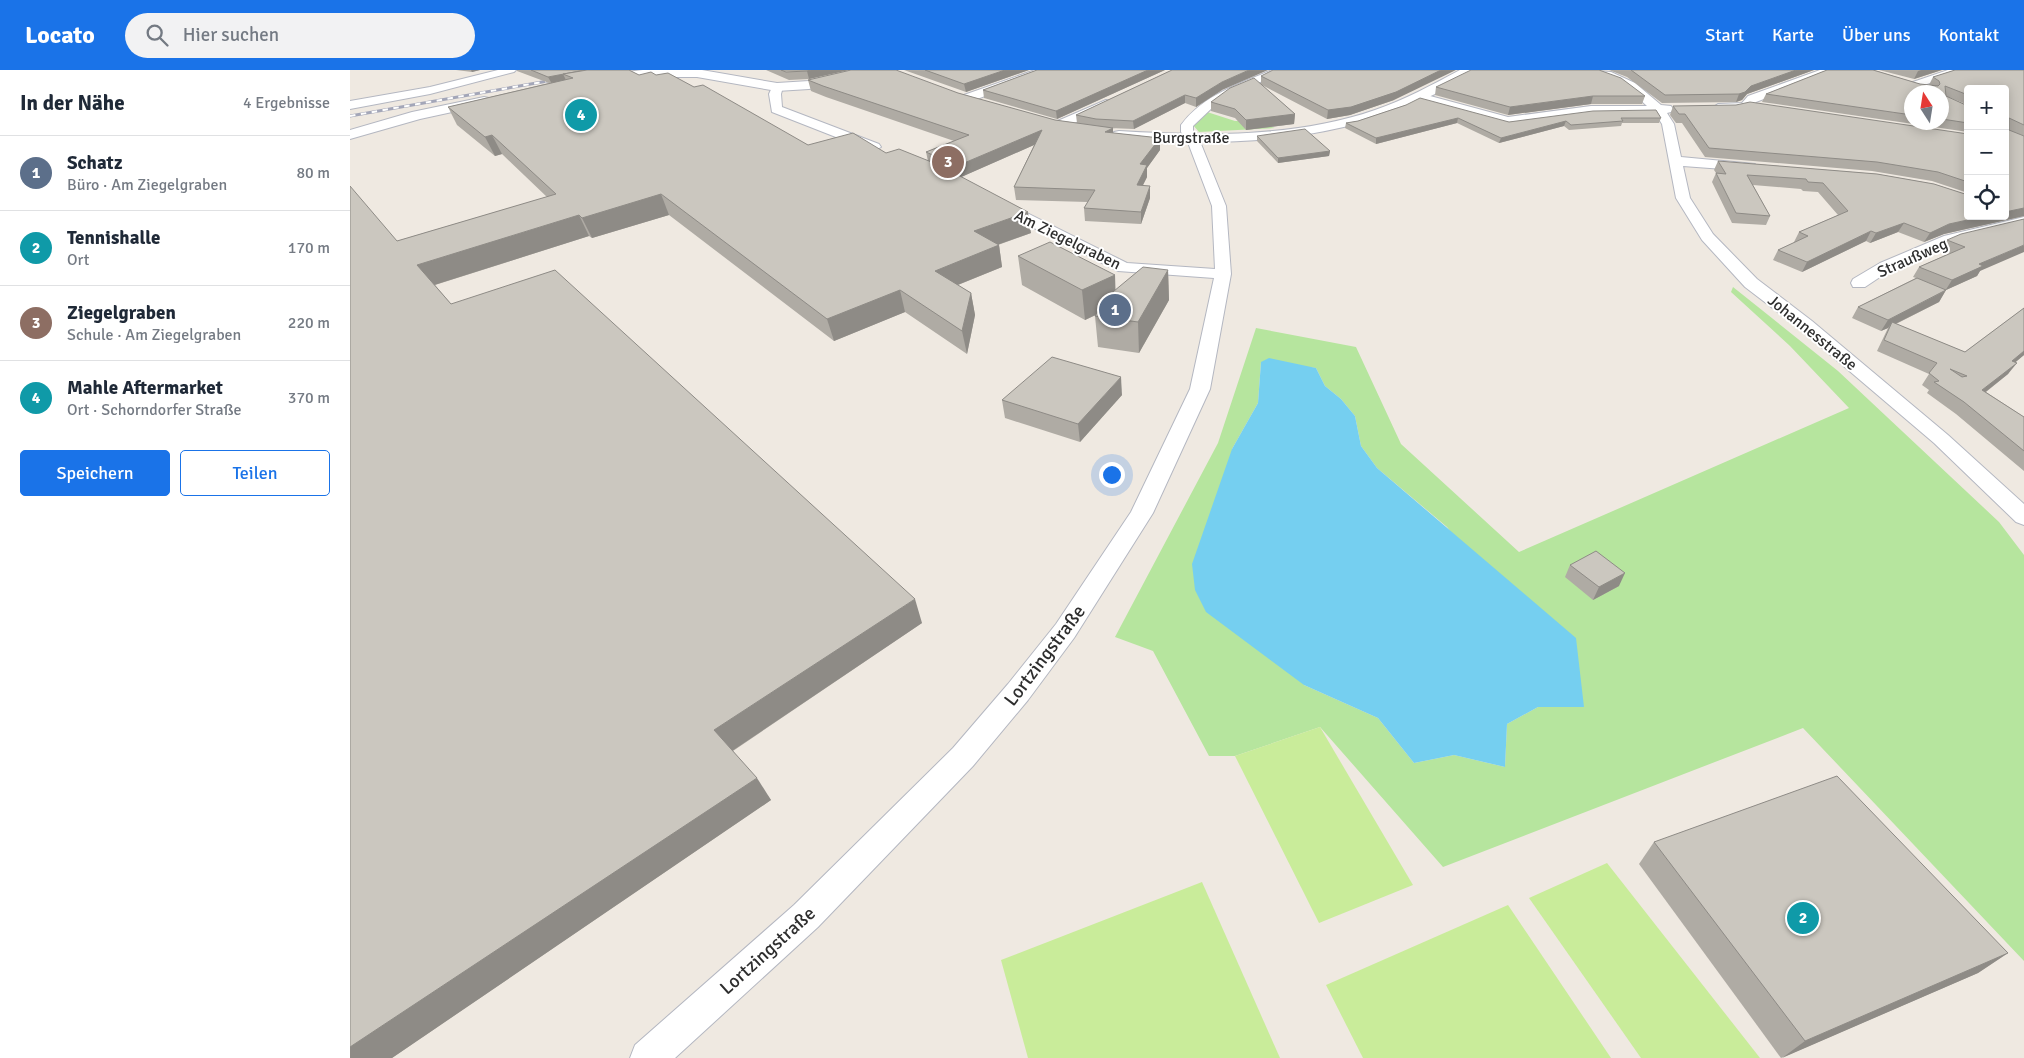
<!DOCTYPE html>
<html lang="de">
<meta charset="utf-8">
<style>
:root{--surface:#fff;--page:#f2f2f3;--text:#1f2937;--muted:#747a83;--line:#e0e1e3;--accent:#1a73e8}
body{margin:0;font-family:Signika,sans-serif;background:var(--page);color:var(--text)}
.controls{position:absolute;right:15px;top:15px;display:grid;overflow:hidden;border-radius:5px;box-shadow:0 2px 12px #0003}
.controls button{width:45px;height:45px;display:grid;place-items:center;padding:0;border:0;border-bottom:1px solid var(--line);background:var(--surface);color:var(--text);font:25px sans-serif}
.compass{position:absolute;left:1554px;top:15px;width:45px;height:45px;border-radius:50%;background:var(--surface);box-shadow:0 2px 12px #0003;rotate:348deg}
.you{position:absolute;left:761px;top:404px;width:18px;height:18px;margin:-12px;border:4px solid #fff;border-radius:50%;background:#1a73e8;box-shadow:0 0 0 8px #1a73e833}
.badge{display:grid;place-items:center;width:32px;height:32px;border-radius:50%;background:var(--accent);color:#fff;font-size:16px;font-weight:700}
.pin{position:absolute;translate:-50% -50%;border:2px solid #fff;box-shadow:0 1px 5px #0006}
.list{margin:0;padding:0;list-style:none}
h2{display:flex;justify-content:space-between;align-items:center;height:65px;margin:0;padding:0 20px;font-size:21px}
h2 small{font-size:16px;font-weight:400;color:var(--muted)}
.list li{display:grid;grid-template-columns:32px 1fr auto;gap:15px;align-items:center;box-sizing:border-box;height:75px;padding:0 20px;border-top:1px solid var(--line)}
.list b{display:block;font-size:19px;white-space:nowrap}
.list p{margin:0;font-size:16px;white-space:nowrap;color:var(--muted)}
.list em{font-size:16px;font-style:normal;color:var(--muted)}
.actions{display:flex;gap:10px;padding:15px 20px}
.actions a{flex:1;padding:11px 0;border:1px solid var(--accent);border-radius:5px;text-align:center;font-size:18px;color:var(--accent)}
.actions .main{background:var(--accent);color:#fff}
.icon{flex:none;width:28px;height:28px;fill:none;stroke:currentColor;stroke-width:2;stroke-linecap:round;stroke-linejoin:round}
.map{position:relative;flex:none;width:1674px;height:988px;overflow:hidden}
header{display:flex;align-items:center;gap:30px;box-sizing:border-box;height:70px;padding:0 25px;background:var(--accent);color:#fff}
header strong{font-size:24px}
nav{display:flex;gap:28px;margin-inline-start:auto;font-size:18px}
.search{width:350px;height:45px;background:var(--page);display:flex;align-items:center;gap:12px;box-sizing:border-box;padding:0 18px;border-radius:28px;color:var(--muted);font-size:19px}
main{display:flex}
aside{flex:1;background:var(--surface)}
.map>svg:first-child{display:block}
</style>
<header>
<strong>Locato</strong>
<div class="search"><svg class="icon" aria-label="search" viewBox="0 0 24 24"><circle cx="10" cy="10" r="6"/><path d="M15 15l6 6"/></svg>Hier suchen</div>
<nav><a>Start</a><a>Karte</a><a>Über uns</a><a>Kontakt</a></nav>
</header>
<main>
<aside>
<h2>In der Nähe<small>4 Ergebnisse</small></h2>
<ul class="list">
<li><span class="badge" style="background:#5c6f8a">1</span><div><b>Schatz</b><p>Büro · Am Ziegelgraben</p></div><em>80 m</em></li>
<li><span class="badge" style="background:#0f9aa8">2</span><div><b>Tennishalle</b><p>Ort</p></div><em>170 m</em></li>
<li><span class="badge" style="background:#8d6e63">3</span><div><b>Ziegelgraben</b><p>Schule · Am Ziegelgraben</p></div><em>220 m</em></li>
<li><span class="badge" style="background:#0f9aa8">4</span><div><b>Mahle Aftermarket</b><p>Ort · Schorndorfer Straße</p></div><em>370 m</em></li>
</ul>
<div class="actions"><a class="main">Speichern</a><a>Teilen</a></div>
</aside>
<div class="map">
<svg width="1674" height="988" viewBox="0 0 1674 988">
<rect width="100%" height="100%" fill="#efe9e1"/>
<g fill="#b6e59e" fill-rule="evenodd">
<polygon points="857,42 885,51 899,51 925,58 849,62 843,55"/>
<path d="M1383,217L1488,301L1649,452L1674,485V891L1453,658L1093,797L970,657L885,686H859L803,581L765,567L868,373L906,258L1006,277L1051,374L1169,482L1499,338L1440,276L1381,222ZM911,292L966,298L975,316L991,329L1005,346L1011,376L1027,398L1097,457L1234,637H1188L1157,654L1155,697L1104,685L1064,693L1028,648L954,615L882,379L908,333Z"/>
</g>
<g fill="#c9ec9a">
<polygon points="970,657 1063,815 969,853 885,686"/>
<polygon points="1257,793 1410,988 1291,988 1179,828"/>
<polygon points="852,812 930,988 678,988 651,890"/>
<polygon points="1158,835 1261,988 1013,988 976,915"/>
</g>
<polygon fill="#75cff0" points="919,288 966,298 975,316 991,329 1005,346 1011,376 1027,398 1226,568 1234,637 1188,637 1157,654 1155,697 1104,685 1064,693 1028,648 954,615 856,542 845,520 842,494 882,379 908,333 911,292"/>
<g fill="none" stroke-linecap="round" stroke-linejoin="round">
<defs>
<g id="street">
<polygon points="148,0 166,0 164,2 80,24 0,39 0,31 80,17"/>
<polygon points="685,0 701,0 699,2 619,32 615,33 609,29 611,26"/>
<path d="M922,0H937L879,26L863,37L843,56V61L849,69L876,136L881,204L860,319L803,443L724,568L678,630L623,696L468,857L325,988H280L285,975L444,835L603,678L658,614L706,554L781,442L840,319L864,208L768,201L645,138L643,135L645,132H655L777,193L865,199L862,136L837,70L831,62V55C853,25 889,14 922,0Z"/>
<path d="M1234,0L1261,2L1285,13L1311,35L1321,36L1323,39L1321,42L1317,43L1324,54L1331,87L1405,94L1407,97L1400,101L1333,96L1340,128L1363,164L1407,209L1462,251L1598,365L1674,434V455L1666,452L1584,373L1450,259L1395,217L1352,170L1326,128L1312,54L1305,43L1241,44L1158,55L1065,30L1063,27L1069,23L1158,47L1241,36H1297C1277,17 1263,9 1236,2Z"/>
<polygon points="1470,0 1486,0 1484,2 1406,32 1400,39 1368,42 1362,38 1368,34 1392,33 1398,26"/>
<polygon points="1598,0 1615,0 1613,2 1568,17 1564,18 1558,15 1560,13"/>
<polygon points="427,14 433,17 431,24 432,37 529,74 531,77 524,81 519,80 422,42 419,24 423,15"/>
<polygon points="756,30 760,31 762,34 760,37 711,59 707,60 701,56 703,53"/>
<polygon points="1674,147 1674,155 1604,172 1542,199 1515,217 1503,217 1501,213 1503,209 1530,193 1594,166"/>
</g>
<g id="secondary">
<polygon points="293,0 352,0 427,13 459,11 497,2 504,6 502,9 459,19 427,21 347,7 300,7 250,13 243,9 250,5"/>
<path d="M1110,0H1126C1119,10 1099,17 1087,23C989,73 877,77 769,69L764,68L762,65L764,62L769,61C853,66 944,68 1025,40C1054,30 1082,15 1110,0Z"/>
<polygon points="134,27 139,28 141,31 139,34 70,49 0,69 0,60 62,42"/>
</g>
</defs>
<use href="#street" stroke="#b4b7c1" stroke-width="2"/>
<use href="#secondary" stroke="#b4b7c1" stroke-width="2"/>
<use href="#street" fill="#fff" fill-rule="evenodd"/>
<use href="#secondary" fill="#fff" fill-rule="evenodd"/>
<defs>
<polyline id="rail" points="0,46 209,9"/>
</defs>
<use href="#rail" stroke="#a3a6b8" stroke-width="3"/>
<use href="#rail" stroke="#fff" stroke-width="2" stroke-dasharray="5.5" stroke-linecap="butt"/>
</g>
<g fill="#afaba4" fill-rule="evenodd">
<polygon points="106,0 130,0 122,2"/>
<polygon points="167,0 279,0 289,5 306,5 344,17 458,75 536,83 578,91 576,82 604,71 476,27 461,21 458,10 608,23 705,50 727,53 726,45 822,0 872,20 846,37 835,33 784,59 760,58 763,58 763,63 810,68 810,80 797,98 797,107 793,115 800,128 791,154 735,151 734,138 738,132 666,130 664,117 684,75 611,107 681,163 648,175 649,175 652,197 608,215 621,223 625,245 617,284 555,242 484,271 319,145 242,168 239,166 85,215 101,234 572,553 383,681 421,730 42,988 0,988 47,171 197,127 152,84 145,86 107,55 98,37 199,13 167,1"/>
<polygon points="416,0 499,0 459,9 439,10"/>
<polygon points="554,0 679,0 616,22"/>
<polygon points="687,0 815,0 707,49 634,28 633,20"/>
<polygon points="1254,0 1464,0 1397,24 1392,30 1386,32 1312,33 1277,7 1259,0"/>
<path d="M1477,0H1524L1570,14L1579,15L1583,7L1605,0H1674V66L1659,59L1674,66V146L1594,164L1574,172L1548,162L1520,173L1516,171L1452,202L1423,190L1428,180L1445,172H1444L1449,162L1488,145L1468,122L1453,121L1451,119L1403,115L1420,146L1416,155L1382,153L1362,112L1366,103L1364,100L1368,91L1527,104L1584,114L1618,125V146H1655V19H1618V35L1596,26L1618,36V62L1412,32L1416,24ZM1562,22H1592V52H1562Z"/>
<polygon points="1529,0 1592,0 1564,9"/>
<polygon points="911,6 1044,30 1000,45 977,49 912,15 945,44 944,54 896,60 885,48 861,41 861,32 911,13"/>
<polygon points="1086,17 1295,26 1292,34 1241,34 1158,45 1085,25"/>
<polygon points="1056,35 1159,52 1306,40 1311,48 1309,53 1272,53 1271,56 1219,60 1214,56 1149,73 1107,53 1026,74 995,58 996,53 1008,51"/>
<polygon points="1323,36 1618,64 1618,123 1582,111 1522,101 1355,87 1332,53 1326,53 1320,45"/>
<polygon points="907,66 980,81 979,86 928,93 907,71"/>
<polygon points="1674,149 1630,201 1627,206 1596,220 1589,232 1546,254 1615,282 1674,238 1674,285 1665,292 1658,304 1636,322 1674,347 1674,401 1606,344 1577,323 1579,320 1572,315 1579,304 1527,281 1538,258 1531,261 1502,248 1508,237 1566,208 1563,207 1569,197 1600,183 1591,180 1597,170"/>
<polygon points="668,186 765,205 765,220 818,200 819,230 789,283 748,277 745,246 746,245 735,250 672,215"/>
<polygon points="772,325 730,372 655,348 652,330"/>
<polygon points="1220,495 1269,516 1243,530 1215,507"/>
<polygon points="1304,772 1658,883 1628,903 1431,988 1289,794"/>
</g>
<g fill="#8e8b86">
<polygon points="121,0 130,0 122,2"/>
<polygon points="235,0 213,4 217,12 202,14 198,7"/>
<polygon points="461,0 499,0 459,9 457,1"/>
<polygon points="655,0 679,0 616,22 614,14"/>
<polygon points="798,0 815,0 707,49 706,41"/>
<polygon points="899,0 918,0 872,20 846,37 846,28 872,12"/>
<polygon points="1091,0 1106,0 1044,30 1000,45 977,49 978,40"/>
<polygon points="1446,0 1464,0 1397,24 1392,30 1386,32 1389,24 1401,16"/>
<polygon points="1571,0 1592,0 1564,9 1568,1"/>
<polygon points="835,25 835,33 784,59 783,51"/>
<polygon points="1243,26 1241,34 1158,45 1160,37"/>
<polygon points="945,44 944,54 896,60 896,50"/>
<polygon points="1108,48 1107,53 1026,74 1026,68"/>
<polygon points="1216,51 1214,56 1149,73 1151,68"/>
<polygon points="763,58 763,70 755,62"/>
<polygon points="692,60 693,71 609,108 607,96"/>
<polygon points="142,65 152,84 145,86 135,67"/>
<polygon points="810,68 810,80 797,98 797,107 787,127 787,115 790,94"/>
<polygon points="980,81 979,86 928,93 928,88"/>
<polygon points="800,116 800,128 791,154 791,142"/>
<polygon points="311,124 319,145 242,168 232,148"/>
<polygon points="1674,138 1674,146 1594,164 1574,172 1580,163 1599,154 1636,146 1655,146 1655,142"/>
<polygon points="678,142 681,163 627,182 624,161"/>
<polygon points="229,145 239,166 81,216 67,195"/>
<polygon points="1554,153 1548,162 1520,173 1526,163"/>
<polygon points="1521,161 1516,171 1452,202 1457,192"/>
<polygon points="649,175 652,197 590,222 585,201"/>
<polygon points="1674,175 1674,182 1630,201 1627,206 1596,220 1589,232 1539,257 1542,252 1538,258 1531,261 1538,250 1595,221 1602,210 1629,194"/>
<polygon points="818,200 819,230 789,283 788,252"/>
<polygon points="765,205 766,235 735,250 732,220"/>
<polygon points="550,220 555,242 484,271 477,249"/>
<polygon points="621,223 625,245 617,284 612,261"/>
<polygon points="1674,281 1674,285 1654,302 1662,291"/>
<polygon points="1667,293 1658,304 1624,331 1632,320"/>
<polygon points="771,307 772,325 730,372 728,354"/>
<polygon points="1275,503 1269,516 1243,530 1249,517"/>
<polygon points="565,529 572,553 379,683 364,660"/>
<polygon points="407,708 421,730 42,988 0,988 0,977"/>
<polygon points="1658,883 1628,903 1432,988 1455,971"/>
</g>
<g fill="#cbc7bf" stroke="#8e8b86" fill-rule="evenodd">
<polygon points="181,0 235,0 198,7"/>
<polygon points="237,0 279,0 289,5 301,2 306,5 318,3 344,17 353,15 458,75 503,63 536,83 549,79 589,95 678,142 624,161 649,175 585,201 621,223 612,261 550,220 477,249 311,124 232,148 229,145 67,195 101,234 205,200 565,529 364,660 407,708 0,977 0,116 47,171 206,124 142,65 135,67 98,37 223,8 213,4"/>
<polygon points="431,0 461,0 457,1 436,2"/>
<polygon points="501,0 546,0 608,23 705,50 763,58 755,62 810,68 790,94 797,95 787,115 800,116 791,142 734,138 745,120 664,117 692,60 607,96 576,82 619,65 473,16 458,10"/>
<polygon points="575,0 655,0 614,14"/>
<polygon points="687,0 798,0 706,41 633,20"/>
<polygon points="822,0 899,0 872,12 846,28 835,25 783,51 746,49 726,45"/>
<polygon points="923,0 1091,0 1046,22 1001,37 978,40 911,6"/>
<polygon points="1121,0 1249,0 1271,8 1295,26 1243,26 1160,37 1086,17"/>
<polygon points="1281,0 1446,0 1401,16 1395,22 1389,24 1315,25"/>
<polygon points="1477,0 1523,0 1570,14 1588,16 1590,14 1589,11 1583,7 1605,0 1674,0 1674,55 1659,48 1659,60 1674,66 1674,138 1655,142 1655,19 1618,19 1618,25 1595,16 1596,26 1618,36 1618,53 1592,49 1592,22 1562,22 1562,45 1416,24"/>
<polygon points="904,8 945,44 896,50 885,39 861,32 880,18"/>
<polygon points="1070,28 1159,52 1243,41 1306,40 1311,48 1271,48 1273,51 1221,55 1216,51 1151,68 1108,48 1026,68 996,53 1008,51 1056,35"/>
<polygon points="1400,32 1618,64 1618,112 1588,102 1527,92 1359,78 1335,44 1329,44 1323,36 1386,35"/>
<polygon points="955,59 980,81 928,88 907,66"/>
<polygon points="1368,91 1527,104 1584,114 1618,125 1618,146 1636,146 1599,154 1580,163 1554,153 1526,163 1521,161 1457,192 1428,180 1458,166 1449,162 1498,141 1473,113 1458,112 1456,109 1397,105 1420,146 1386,143 1366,103 1376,104"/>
<polygon points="1674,149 1674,175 1629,194 1633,196 1602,210 1569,197 1615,177 1597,170 1611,164"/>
<polygon points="700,172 765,205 732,220 668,186"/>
<polygon points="793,197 818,200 788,252 745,246 758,226"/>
<polygon points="1567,208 1596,220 1538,250 1508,237"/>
<path d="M1674,238V281L1662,291L1667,293L1632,320L1674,347V381L1614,332L1584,312L1589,311L1579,303L1587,293L1534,270L1542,252L1615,282ZM1600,299L1617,306L1612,307Z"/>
<polygon points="702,287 771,307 728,354 652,330"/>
<polygon points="1246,481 1275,503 1249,517 1220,495"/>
<polygon points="1487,706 1658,883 1455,971 1304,772"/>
</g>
<g text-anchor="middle" stroke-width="4" stroke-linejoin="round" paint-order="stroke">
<g font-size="16" fill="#2e2e2e" stroke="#fff">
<text x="841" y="73">Burgstraße</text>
<text transform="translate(718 169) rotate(26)" y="6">Am Ziegelgraben</text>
<text transform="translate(1562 187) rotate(-24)" y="6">Straußweg</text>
<text transform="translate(1463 262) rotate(39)" y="6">Johannesstraße</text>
</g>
<g font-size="19" fill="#2e2e2e" stroke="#fff">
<text transform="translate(694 585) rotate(-53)" y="7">Lortzingstraße</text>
<text transform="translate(417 880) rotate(-42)" y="7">Lortzingstraße</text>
</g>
</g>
</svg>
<div class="controls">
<button>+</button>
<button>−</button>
<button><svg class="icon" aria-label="locate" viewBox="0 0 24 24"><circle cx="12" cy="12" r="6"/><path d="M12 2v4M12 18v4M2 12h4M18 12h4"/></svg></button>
</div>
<svg class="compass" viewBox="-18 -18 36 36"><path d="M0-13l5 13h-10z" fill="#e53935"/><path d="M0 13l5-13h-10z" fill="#747a83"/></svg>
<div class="you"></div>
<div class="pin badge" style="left:765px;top:240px;background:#5c6f8a">1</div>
<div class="pin badge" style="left:1453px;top:848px;background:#0f9aa8">2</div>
<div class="pin badge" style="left:598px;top:92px;background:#8d6e63">3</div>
<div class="pin badge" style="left:231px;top:45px;background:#0f9aa8">4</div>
</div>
</main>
